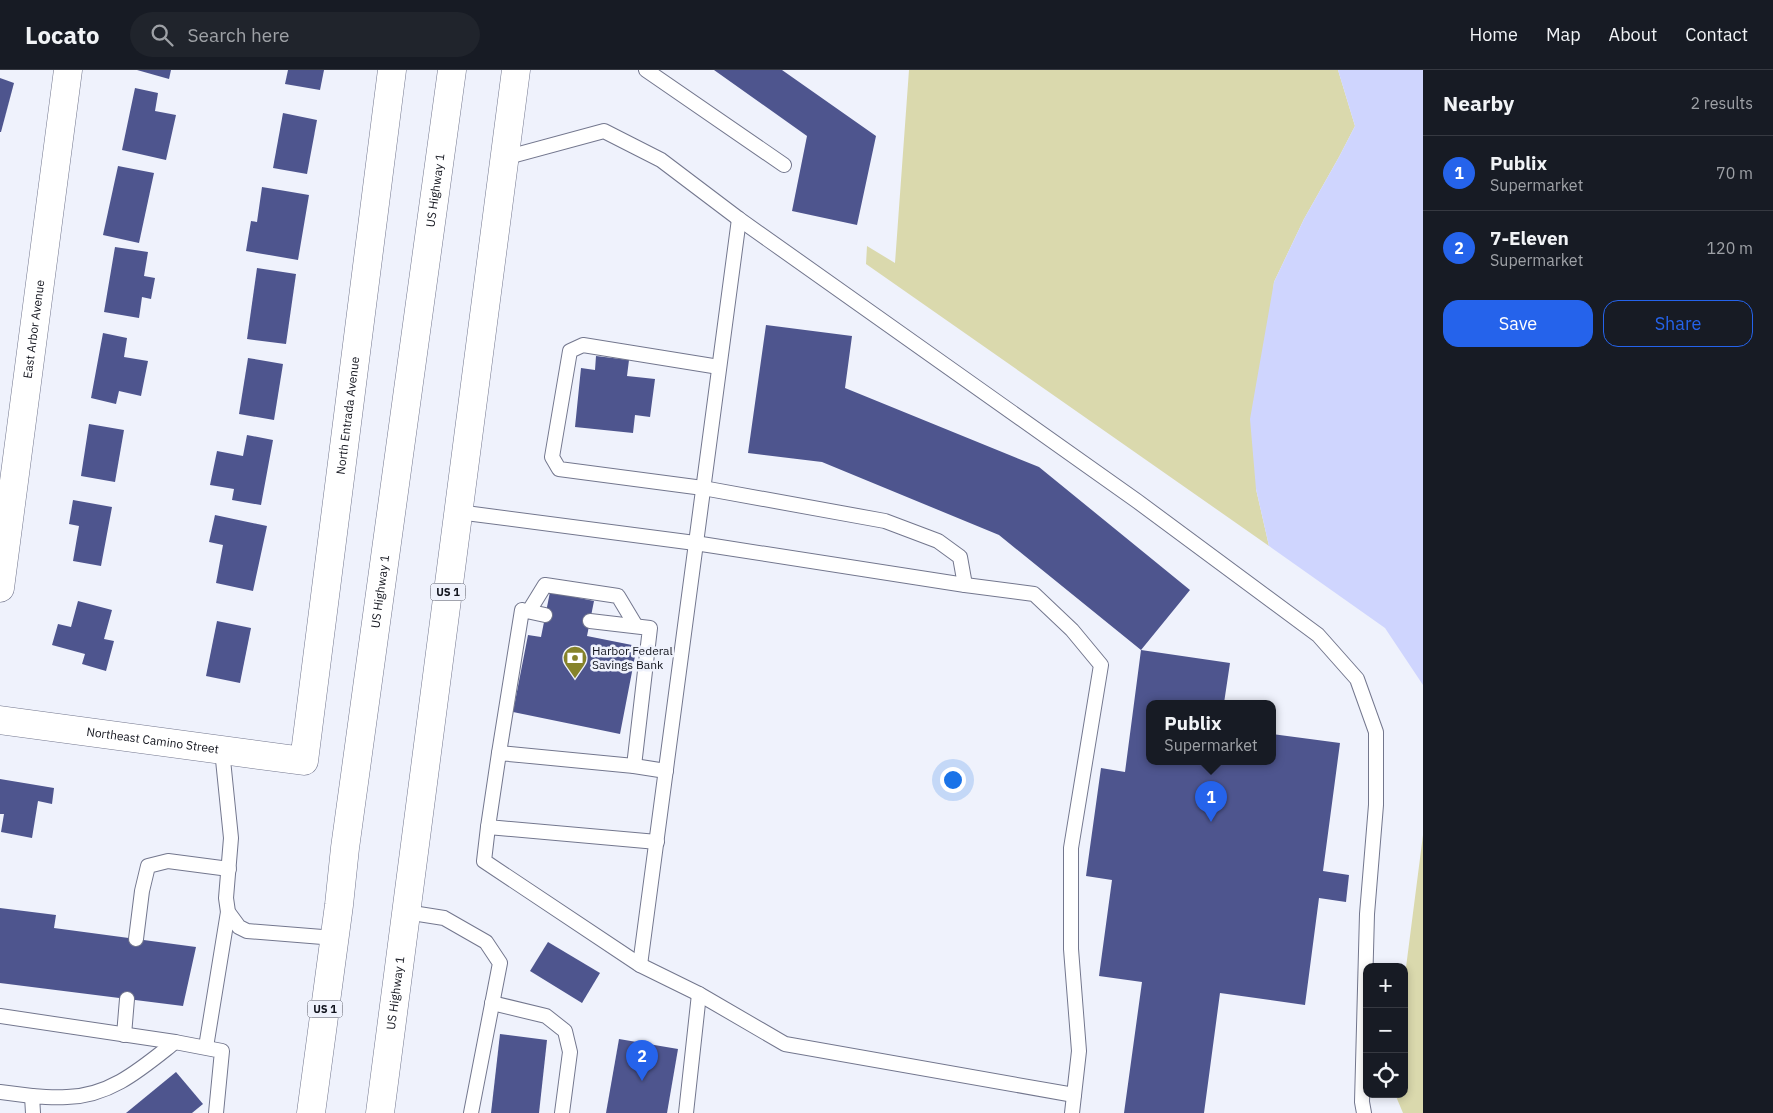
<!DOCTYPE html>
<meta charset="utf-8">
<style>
:root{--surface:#171b24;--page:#20242c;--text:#f1f3f6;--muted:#9ea1a6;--line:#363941;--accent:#2563eb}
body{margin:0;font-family:"IBM Plex Sans",sans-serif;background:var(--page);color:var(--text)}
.controls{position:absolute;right:15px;bottom:15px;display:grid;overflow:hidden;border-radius:10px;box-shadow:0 2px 8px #0003}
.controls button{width:45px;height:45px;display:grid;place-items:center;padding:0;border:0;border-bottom:1px solid var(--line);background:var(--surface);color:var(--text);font:25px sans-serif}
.you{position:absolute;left:952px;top:709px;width:18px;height:18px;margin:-12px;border:4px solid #fff;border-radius:50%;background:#1a73e8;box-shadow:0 0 0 8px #1a73e833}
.badge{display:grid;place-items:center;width:32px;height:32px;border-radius:50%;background:var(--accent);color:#fff;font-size:16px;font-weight:700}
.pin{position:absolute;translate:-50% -41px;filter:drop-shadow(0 1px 2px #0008)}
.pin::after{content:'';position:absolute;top:26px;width:18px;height:15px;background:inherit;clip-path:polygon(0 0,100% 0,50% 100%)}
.popup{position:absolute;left:1146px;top:630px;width:130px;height:65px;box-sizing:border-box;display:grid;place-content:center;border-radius:10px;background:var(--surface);filter:drop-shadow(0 1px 4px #0005);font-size:16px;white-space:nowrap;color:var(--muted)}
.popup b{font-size:19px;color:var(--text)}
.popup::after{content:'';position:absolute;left:50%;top:100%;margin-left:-10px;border:10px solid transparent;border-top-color:var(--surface)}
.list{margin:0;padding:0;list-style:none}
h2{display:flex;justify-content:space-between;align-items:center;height:65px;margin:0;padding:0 20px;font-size:21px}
h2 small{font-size:16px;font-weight:400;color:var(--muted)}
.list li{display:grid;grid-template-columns:32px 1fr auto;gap:15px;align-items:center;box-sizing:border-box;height:75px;padding:0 20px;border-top:1px solid var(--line)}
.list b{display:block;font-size:19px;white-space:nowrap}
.list p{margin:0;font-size:16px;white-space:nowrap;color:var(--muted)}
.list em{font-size:16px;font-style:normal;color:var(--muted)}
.actions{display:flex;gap:10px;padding:15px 20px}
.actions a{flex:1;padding:11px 0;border:1px solid var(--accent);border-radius:15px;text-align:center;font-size:18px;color:var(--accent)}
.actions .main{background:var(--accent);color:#fff}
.icon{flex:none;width:28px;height:28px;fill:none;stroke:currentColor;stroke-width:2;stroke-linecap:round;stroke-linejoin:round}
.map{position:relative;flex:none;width:1423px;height:1043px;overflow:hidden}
header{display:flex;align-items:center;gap:30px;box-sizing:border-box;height:70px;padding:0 25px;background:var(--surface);border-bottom:1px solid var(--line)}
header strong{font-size:24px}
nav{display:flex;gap:28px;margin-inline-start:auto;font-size:18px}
.search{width:350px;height:45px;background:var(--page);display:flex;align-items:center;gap:12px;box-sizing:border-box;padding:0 18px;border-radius:28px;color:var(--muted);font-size:19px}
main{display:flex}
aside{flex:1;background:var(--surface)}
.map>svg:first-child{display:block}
</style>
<header>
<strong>Locato</strong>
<div class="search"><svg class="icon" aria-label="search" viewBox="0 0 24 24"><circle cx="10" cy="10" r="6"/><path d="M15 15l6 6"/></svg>Search here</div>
<nav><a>Home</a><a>Map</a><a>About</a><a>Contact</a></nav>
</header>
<main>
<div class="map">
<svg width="1423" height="1043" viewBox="0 0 1423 1043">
<rect width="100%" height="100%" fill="#eff2fc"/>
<g fill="#dad9ad">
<polygon points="909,0 1338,0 1355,56 1339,87 1304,149 1274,212 1256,419 1269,476 866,194 867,176 895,193"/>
<polygon points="1423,765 1423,1043 1403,1043 1395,1024 1404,1024 1404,913"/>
</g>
<polygon fill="#cfd5fe" points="1338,0 1423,0 1423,615 1385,558 1269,476 1256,419 1250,349 1274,212 1304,149 1339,87 1355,56"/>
<g fill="#4e558e">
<polygon points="137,0 171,0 169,9"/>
<polygon points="288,0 324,0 320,20 285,14"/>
<polygon points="714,0 782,0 876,66 857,155 792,141 807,66"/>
<polygon points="0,8 14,13 1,62 0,62"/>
<polygon points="135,18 158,23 155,41 176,45 166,90 122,80"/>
<polygon points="283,43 317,50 307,104 273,98"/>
<polygon points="118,96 154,103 139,173 103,165"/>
<polygon points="262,117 309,125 298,190 246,181 251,151 257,152"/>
<polygon points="115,177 148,182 144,206 155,208 151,229 142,227 139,248 104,242"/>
<polygon points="257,198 296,204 286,274 247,269"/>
<polygon points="766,255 852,266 845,318 1039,397 1190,520 1141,580 999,465 822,392 748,383"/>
<polygon points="103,263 127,268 124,287 148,291 141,326 119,321 116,334 91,328"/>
<polygon points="596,286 629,290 627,306 655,309 650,347 635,345 633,363 575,357 581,298 595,300"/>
<polygon points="248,288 283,294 274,350 239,344"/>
<polygon points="89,354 124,360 115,412 81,406"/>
<polygon points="247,365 273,370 261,435 232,430 234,419 210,415 217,381 243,386"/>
<polygon points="73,430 112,437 101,496 73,491 79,456 69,454"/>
<polygon points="215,445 267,456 253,521 216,513 223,475 209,472"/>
<polygon points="550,522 594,531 587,566 637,576 620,664 513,642 528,565 541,567"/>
<polygon points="78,531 112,540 104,569 114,571 106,601 82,594 85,584 52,575 58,554 71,557"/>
<polygon points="217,551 251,558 240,613 206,606"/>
<polygon points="1141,580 1230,593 1224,633 1150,633 1150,691 1272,691 1272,664 1340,673 1323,801 1349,805 1346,832 1319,828 1305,935 1220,923 1204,1043 1124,1043 1142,912 1099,906 1112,810 1086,806 1101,698 1125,702"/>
<polygon points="0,709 54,718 52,734 38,731 32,768 1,762 4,744 0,744"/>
<polygon points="0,838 56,845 54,858 196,877 183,936 0,913"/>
<polygon points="548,872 600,903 582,933 530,901"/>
<polygon points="500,964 547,970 539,1043 491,1043"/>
<polygon points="619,969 678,979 667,1043 606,1043"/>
<polygon points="176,1002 203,1034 192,1043 126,1043"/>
</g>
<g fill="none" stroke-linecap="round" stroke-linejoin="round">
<defs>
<g id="service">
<polyline points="646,0 784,95"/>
<polyline points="504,88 604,61 661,90 739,149 1137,431 1318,565 1357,609 1376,662 1376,735 1367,844 1362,1032 1364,1043"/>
<polyline points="719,297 583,275 570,281 552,387 559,399 703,418 885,451 938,471 960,487 965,515"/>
<polyline points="458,442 695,473 965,515 1034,524 1072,560 1101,595 1071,778 1071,879 1079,981 1072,1043"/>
<polyline points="529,541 545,515 618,526 636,556"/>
<polyline points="590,551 650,558 634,696"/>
<polyline points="222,680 231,768 226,828 228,842 239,857 247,861 335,868"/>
<polyline points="499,683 522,540 545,545"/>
<polyline points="488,757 484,791 640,895 699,924 785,974 1074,1025"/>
<polyline points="657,772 488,757 499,683 634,696 666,701"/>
<polyline points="406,842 444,848 486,872 500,893 471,1043"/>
<polyline points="136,869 142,821 148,796 168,791 229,799"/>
<polyline points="640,895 739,149"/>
<polyline points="492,933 546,946 565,961 570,982 562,1043"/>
<polyline points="0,946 175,972 222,981 216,1043"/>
<polyline points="124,965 127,929"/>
<polyline points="206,977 228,842"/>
<polyline points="0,1022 32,1026"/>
<path d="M33,1043L32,1026C43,1027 55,1028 67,1027C111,1026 142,998 175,972"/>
<polyline points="686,1043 699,924"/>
</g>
<g id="minor">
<path id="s1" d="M0,518L68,0"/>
<path id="s2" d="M0,650L304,691L392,0"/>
</g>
<g id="primary">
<path id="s3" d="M311,1043L339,835L345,778L452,0"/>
<path id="s4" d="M380,1043L516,0"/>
</g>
</defs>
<use href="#service" stroke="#73778e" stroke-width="16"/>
<use href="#minor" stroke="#73778e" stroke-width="29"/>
<use href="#primary" stroke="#73778e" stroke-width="29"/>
<use href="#service" stroke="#fff" stroke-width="14"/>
<use href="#minor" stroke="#fff" stroke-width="28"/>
<use href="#primary" stroke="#fff" stroke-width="28"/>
</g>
<defs>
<symbol id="bank-pin" viewBox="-11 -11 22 30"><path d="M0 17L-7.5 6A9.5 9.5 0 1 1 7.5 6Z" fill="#86832b" stroke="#eff2fc"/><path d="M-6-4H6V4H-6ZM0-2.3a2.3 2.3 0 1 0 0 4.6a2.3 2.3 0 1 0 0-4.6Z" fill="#fff"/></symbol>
</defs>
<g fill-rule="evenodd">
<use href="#bank-pin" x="561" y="574" width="28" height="38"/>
</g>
<g text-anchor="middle" stroke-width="5" stroke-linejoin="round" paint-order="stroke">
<g fill="#eff2fc" stroke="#555761" stroke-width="1">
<rect x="430.5" y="513.5" width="35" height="17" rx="4"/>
<rect x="307.5" y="930.5" width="35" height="17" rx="4"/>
</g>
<g font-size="11" font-weight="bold" fill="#13151e">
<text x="448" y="526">US 1</text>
<text x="325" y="943">US 1</text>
</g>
<g font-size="12" fill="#13151e" stroke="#eff2fc">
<text dy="4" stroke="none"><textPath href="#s3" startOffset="931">US Highway 1</textPath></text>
<text dy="4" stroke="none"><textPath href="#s1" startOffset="261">East Arbor Avenue</textPath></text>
<text dy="4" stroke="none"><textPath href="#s2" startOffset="655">North Entrada Avenue</textPath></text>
<text dy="4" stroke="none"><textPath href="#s3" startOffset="526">US Highway 1</textPath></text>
<text dy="4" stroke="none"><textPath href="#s2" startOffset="154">Northeast Camino Street</textPath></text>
<text dy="4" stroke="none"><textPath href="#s4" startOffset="121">US Highway 1</textPath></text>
</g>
<g font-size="12" fill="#13151e" stroke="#eff2fc" text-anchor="start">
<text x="592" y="585">Harbor Federal<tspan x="592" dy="14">Savings Bank</tspan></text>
</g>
</g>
</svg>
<div class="controls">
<button>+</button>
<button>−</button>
<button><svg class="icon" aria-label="locate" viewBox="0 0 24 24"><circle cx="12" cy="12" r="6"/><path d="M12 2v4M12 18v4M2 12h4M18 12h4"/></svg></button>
</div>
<div class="you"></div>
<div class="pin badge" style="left:1211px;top:752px">1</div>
<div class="popup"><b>Publix</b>Supermarket</div>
<div class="pin badge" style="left:642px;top:1011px">2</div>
</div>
<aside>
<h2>Nearby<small>2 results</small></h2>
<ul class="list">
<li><span class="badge">1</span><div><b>Publix</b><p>Supermarket</p></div><em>70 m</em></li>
<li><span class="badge">2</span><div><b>7-Eleven</b><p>Supermarket</p></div><em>120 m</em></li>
</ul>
<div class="actions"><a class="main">Save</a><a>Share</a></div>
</aside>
</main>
